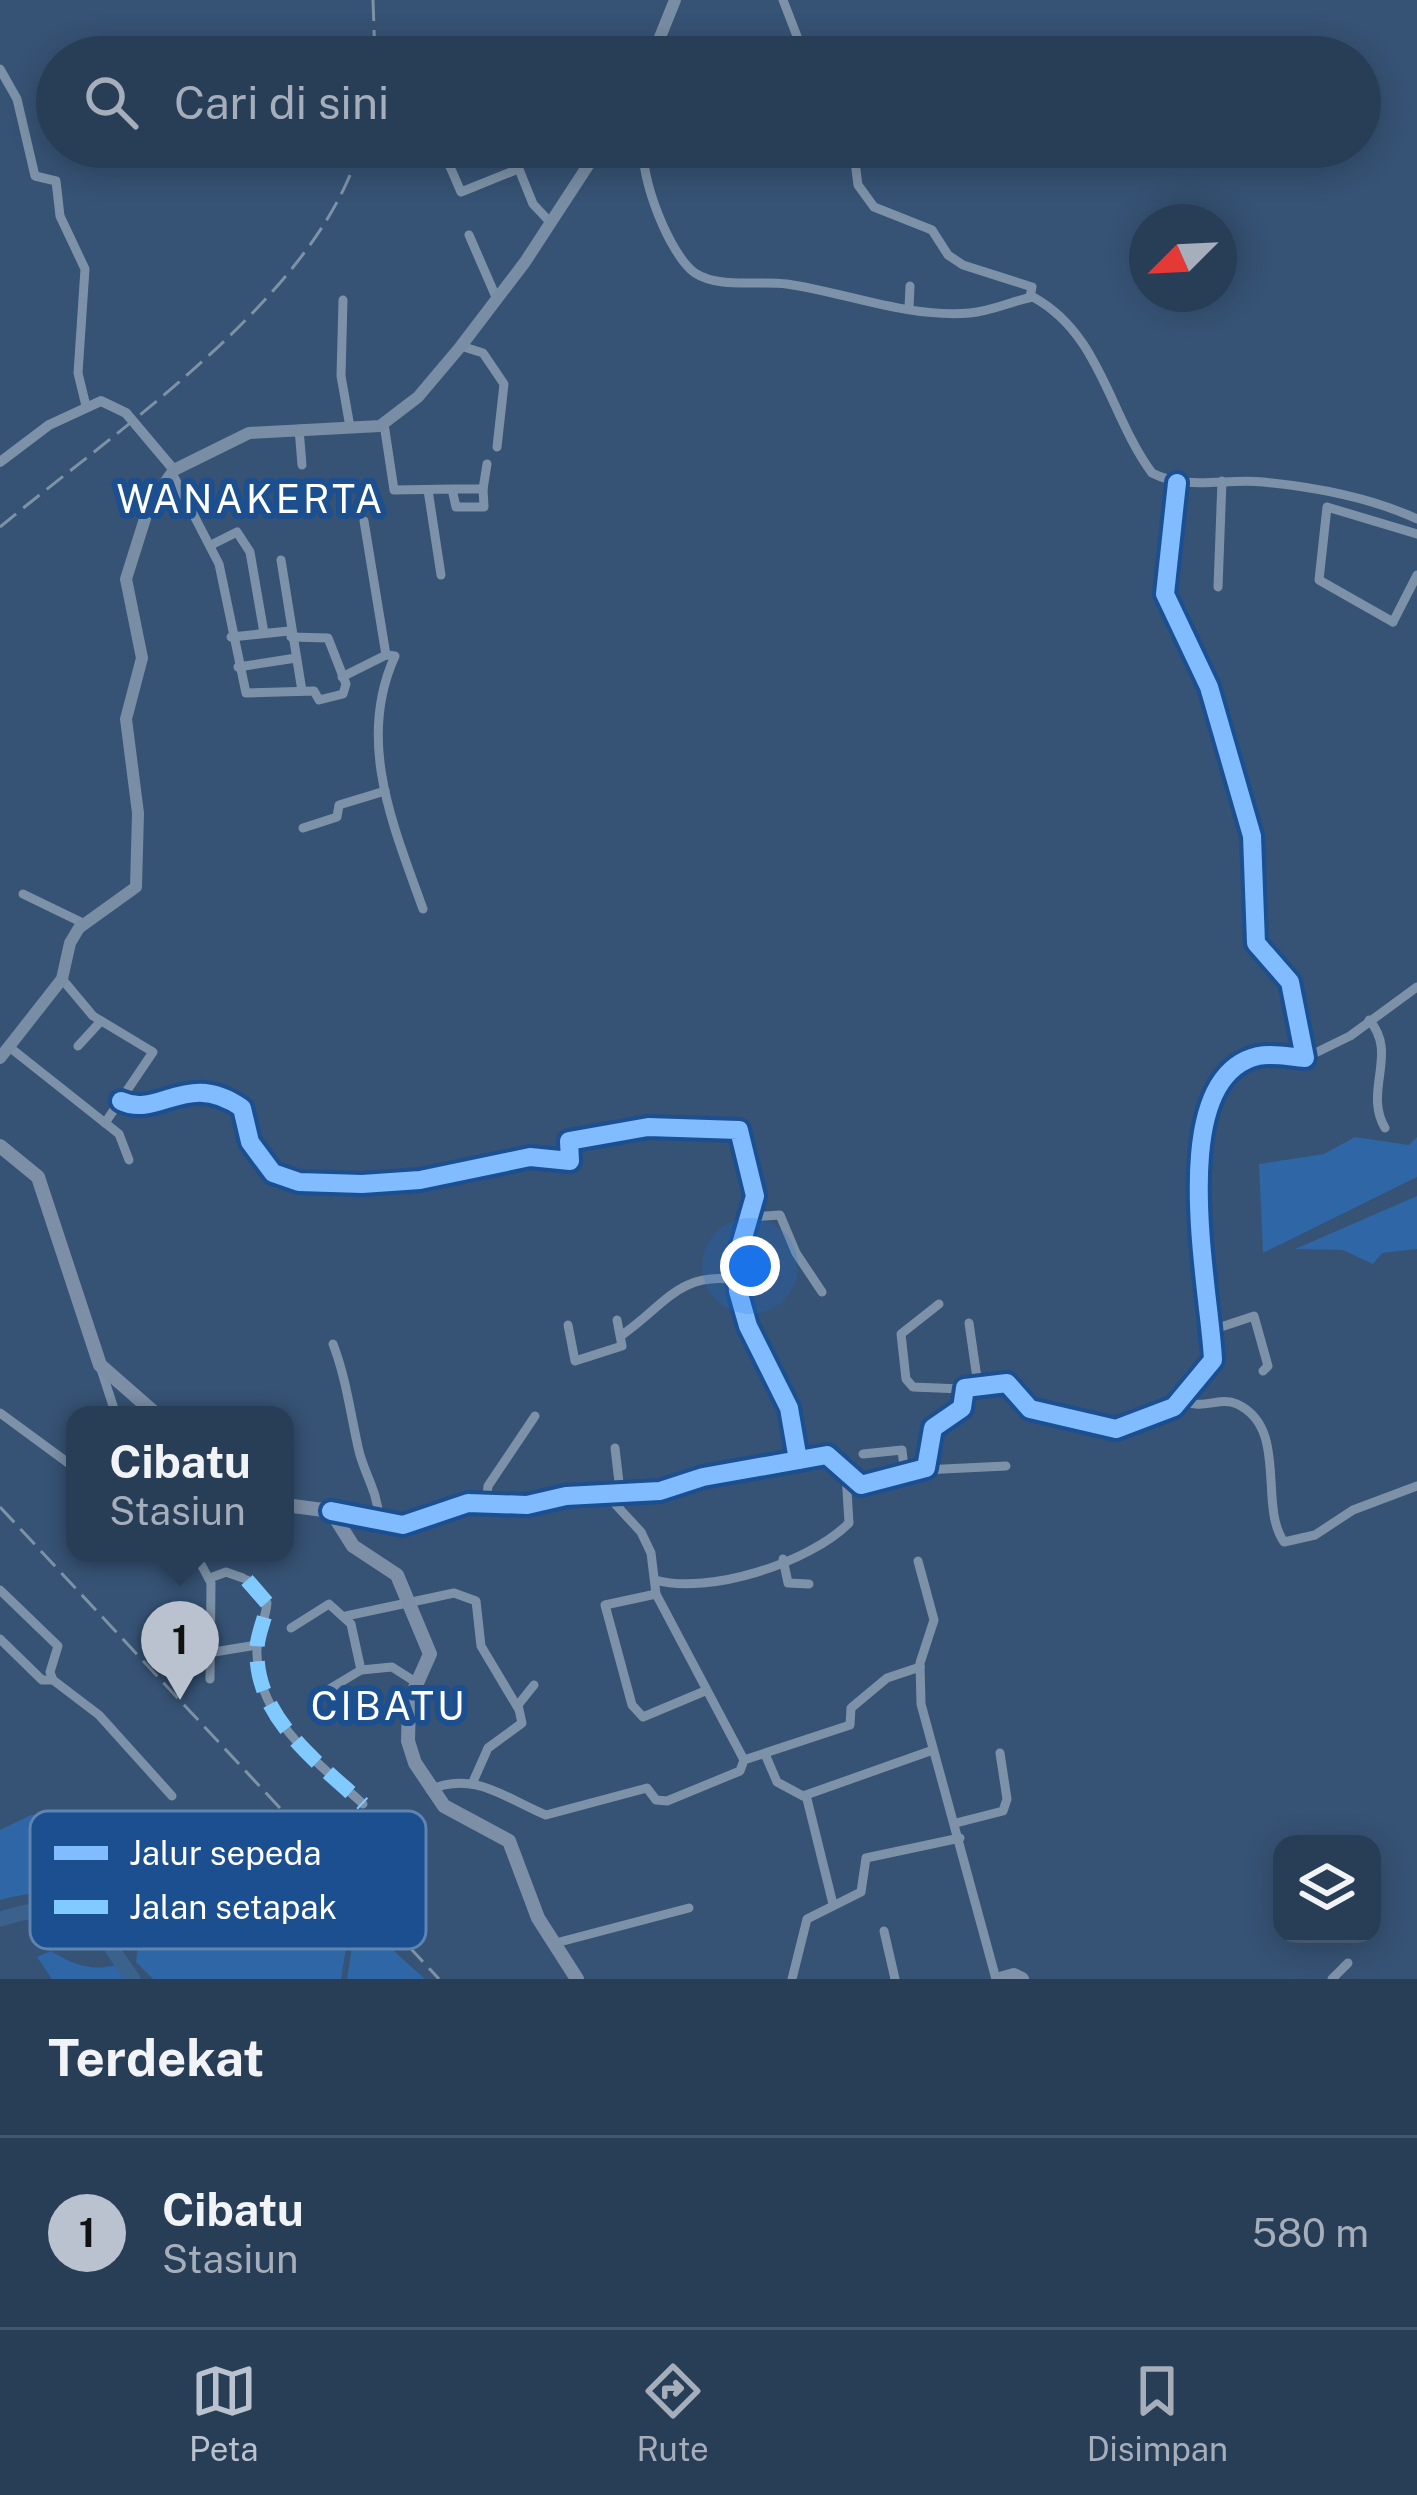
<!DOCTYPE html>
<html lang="id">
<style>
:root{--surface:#283e57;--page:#344961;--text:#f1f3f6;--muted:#a5aeba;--line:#44576d;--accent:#b9c2ce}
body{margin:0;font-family:"Public Sans",sans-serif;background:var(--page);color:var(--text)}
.controls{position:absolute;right:36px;bottom:36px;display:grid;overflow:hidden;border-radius:24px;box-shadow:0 6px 30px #0003}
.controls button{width:108px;height:108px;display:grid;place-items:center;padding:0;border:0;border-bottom:3px solid var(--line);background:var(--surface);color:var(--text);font:60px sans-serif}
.compass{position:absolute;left:1129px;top:204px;width:108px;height:108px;border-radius:50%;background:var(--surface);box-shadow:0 6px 30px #0003;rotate:246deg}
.you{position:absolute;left:750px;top:1266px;width:42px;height:42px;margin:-30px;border:9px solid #fff;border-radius:50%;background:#1a73e8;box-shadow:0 0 0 18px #1a73e833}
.badge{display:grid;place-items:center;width:78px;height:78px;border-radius:50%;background:var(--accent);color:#111;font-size:39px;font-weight:700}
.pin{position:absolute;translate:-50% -99px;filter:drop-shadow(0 3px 6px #0008)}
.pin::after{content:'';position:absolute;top:63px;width:42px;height:36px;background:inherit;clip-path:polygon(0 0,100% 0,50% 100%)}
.popup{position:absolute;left:66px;top:1406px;width:228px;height:156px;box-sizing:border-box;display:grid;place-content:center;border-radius:24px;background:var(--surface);filter:drop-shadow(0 3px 9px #0005);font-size:39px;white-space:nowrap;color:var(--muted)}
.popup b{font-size:45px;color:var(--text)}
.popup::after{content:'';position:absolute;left:50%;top:100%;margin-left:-24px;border:24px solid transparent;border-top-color:var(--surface)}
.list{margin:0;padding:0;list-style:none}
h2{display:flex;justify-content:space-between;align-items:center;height:156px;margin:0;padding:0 48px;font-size:51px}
h2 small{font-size:39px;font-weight:400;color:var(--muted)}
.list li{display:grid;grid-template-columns:78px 1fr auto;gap:36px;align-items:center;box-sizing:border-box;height:192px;padding:0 48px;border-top:3px solid var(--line)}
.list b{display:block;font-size:45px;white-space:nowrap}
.list p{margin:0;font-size:39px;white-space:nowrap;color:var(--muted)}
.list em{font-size:39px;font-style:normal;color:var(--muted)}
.icon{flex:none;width:66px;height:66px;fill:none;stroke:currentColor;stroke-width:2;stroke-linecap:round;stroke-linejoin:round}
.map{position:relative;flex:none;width:1417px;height:1979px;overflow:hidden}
.search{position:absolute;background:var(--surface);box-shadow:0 6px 30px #0003;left:36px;right:36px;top:36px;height:132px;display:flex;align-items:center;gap:30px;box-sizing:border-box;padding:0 42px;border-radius:66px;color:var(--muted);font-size:45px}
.sheet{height:348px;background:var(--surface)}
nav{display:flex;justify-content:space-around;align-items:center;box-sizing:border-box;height:168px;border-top:3px solid var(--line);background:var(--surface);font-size:33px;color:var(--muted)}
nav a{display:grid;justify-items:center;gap:6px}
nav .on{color:var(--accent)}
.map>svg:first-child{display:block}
</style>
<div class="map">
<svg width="1417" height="1979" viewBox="0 0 1417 1979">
<rect width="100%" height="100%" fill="#365274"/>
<g fill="#2f66a5">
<polygon points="1355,1137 1409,1145 1417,1137 1417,1177 1263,1253 1259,1164 1324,1154"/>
<polygon points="1417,1196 1417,1249 1382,1253 1373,1264 1343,1250 1295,1249"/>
<path d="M61,1814C96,1829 156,1843 189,1825L269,1855L299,1879L296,1887C306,1908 316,1911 339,1911L350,1924L341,1979H153L136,1962L139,1937C106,1891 50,1886 0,1900V1830L31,1815Z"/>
<polygon points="365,1925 425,1979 347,1979 353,1940"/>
<path d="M51,1951C77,1967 95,1972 124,1963L127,1979H52L37,1957Z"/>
</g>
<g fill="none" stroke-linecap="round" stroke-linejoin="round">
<path stroke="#3b618d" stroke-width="15" d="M0,1919C52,1903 68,1908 116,1931L112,1949L133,1979"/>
<g stroke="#7d92a8" stroke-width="9">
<polyline points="783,0 805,57"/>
<polyline points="655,51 670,57"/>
<polyline points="0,69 17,99 35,176 56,181 60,216 85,269 78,373 86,406"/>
<polyline points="476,147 448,162 461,192 518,169"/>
<polyline points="510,147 533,204 550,222"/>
<path d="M644,147C639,176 670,256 695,273C719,289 759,280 787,284C848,293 906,318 970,313C992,311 1012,301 1033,297C1101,334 1109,415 1152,473C1187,491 1226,478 1263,482C1315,487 1370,497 1417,519"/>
<polyline points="853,147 858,185 874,207 932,230 948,255 963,265 1032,287 1030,297"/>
<polyline points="469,235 496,297"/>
<polyline points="343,300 341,376 350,427"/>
<polyline points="909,308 910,286"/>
<polyline points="461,346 483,353 504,384 497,447"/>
<polyline points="384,424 394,490 452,489 456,507 484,507 483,489 452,489"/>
<polyline points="299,429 302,465"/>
<polyline points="173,475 219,564 246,693 314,691 319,700 343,694 346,684 328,638 291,637"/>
<polyline points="483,489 487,464"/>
<polyline points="428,490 441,575"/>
<polyline points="211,545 237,532 250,552 264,633"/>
<polyline points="281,560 302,691"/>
<polyline points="1218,587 1222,481"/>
<polyline points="1393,622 1319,580 1327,507 1417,534"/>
<polyline points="1393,622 1417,575"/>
<polyline points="231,637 289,631"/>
<path d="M386,655L395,656C356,741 393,825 423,909"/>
<polyline points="238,667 296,658"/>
<polyline points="342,677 386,655 364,521"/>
<polyline points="303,828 337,817 339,805 385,791"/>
<polyline points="23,894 85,924"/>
<polyline points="62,979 93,1016 153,1052 105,1123"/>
<path d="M1369,1020C1399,1053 1363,1091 1385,1128"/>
<polyline points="8,1046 119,1134 129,1160"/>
<polyline points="78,1046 101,1021"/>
<polyline points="1305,1058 1350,1036 1417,987"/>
<path d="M121,1101C159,1119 187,1069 242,1108L250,1142L273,1173L299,1182L362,1184L420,1180L530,1157L570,1161L569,1141L648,1127L739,1130L755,1196L736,1262L738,1291L748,1326L789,1408L798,1460"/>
<polyline points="753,1217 780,1215 796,1253 822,1292"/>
<polyline points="939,1304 901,1334 906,1379 913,1387 962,1389"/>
<polyline points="969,1323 978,1385"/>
<polyline points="568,1325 575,1361 622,1346 617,1320"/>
<polyline points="1212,1330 1254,1316 1268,1366 1263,1371"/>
<path d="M622,1335C665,1305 680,1271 736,1280"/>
<path d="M333,1344C346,1378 350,1411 358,1447C363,1472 378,1491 379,1519"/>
<polyline points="101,1369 116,1415"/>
<path d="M1183,1400C1202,1411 1220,1396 1237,1404C1289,1428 1258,1505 1284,1542L1315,1535L1353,1510L1417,1486"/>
<polyline points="0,1413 75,1468"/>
<polyline points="615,1448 620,1491"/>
<polyline points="863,1454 902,1450 905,1476"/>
<polyline points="923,1470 1006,1466"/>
<polyline points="605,1493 641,1532 651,1553 656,1594 744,1760"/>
<polyline points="486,1504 488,1486 535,1416"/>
<path d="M331,1511L403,1525L468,1503L527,1505L566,1496L660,1491L703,1477L827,1455L861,1485L926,1468L933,1428L962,1408L965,1388L1007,1383L1030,1409L1116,1429L1174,1407L1213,1360C1210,1290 1163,1078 1258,1056C1274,1053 1290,1057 1305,1058L1290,982L1256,943L1252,836L1209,687L1165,594L1177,483"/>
<polyline points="195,1553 211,1583 210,1679"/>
<polyline points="783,1559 788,1583 809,1584"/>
<polyline points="918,1561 934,1620 920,1663 921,1704 996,1979"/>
<polyline points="210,1578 226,1572 243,1578"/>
<path d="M247,1580L267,1603C266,1619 257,1633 257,1650C255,1718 319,1763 363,1804"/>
<path d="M655,1580C709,1595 809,1563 849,1523L846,1474"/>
<polyline points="0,1590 58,1646 50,1672 53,1680 99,1715 172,1796"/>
<polyline points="656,1594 605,1605 632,1705 643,1717 705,1691"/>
<polyline points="346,1616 454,1593 476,1601 481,1646 518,1708"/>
<polyline points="291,1628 329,1604 351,1624 361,1670 326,1691"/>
<polyline points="0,1639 42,1680 53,1680"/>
<polyline points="214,1652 257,1645"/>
<polyline points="361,1670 392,1667 414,1681"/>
<polyline points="765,1754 777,1782 803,1796 933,1750"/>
<polyline points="472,1784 488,1748 522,1723 518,1705 534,1685"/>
<path d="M430,1790C473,1770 507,1799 546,1815L647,1788L656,1800L667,1801L740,1771L744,1760L850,1725L851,1708L887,1678L920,1667"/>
<polyline points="806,1795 833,1904"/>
<polyline points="956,1823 1003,1811 1007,1799 1000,1753"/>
<polyline points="884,1931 895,1979"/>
<polyline points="552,1944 689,1908"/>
<polyline points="792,1979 807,1919 861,1892 866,1858 960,1838"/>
<polyline points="1332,1979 1348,1963"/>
</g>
<polyline stroke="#7d92a8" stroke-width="10" points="0,462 49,425 101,401 126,413 174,470"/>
<g stroke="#798da4" stroke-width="12">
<polyline points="652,57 675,0"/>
<polyline points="0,1058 62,979 70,943 79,928 136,887 138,813 126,719 142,658 126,579 149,506 174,470 249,433 380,426 418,397 461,346 525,262 600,147"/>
</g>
<g stroke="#7d8ea7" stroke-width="14">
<polyline points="0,1146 38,1177 100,1365 157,1415"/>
<polyline points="285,1505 331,1511 353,1546 397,1575 430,1654 409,1701 408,1741 415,1763 444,1806 509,1841 538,1918 577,1979"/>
<polyline points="1000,1979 1014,1975 1022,1979"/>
</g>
<g stroke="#7e92a7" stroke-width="3" stroke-dasharray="21 9" stroke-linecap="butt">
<polyline points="373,0 375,57"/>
<path d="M0,527C118,429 317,296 360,147"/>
<polyline points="0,1507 439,1979"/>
</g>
<path stroke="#80caff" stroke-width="15" stroke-dasharray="30 15" stroke-linecap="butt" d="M247,1580L267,1603C266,1619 257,1633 257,1650C255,1718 319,1763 363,1804"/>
<defs>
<g id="cycleway">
<path d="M121,1101C159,1119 187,1069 242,1108L250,1142L273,1173L299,1182L362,1184L420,1180L530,1157L570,1161L569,1141L648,1127L739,1130L755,1196L736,1262L738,1291L748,1326L789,1408L798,1460"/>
<path d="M331,1511L403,1525L468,1503L527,1505L566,1496L660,1491L703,1477L827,1455L861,1485L926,1468L933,1428L962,1408L965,1388L1007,1383L1030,1409L1116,1429L1174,1407L1213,1360C1210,1290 1163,1078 1258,1056C1274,1053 1290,1057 1305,1058L1290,982L1256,943L1252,836L1209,687L1165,594L1177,483"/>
</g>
</defs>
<use href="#cycleway" stroke="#1b4f8f" stroke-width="26"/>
<use href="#cycleway" stroke="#80bcff" stroke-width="18"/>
</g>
<g text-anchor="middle" stroke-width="12" stroke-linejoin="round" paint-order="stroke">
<g font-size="39" letter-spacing="3" fill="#fff" stroke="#1b4f8f">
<text x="251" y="513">WANAKERTA</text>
<text x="389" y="1720">CIBATU</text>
</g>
</g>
<rect x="30" y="1811" width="396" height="138" rx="18" fill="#1b4f8f" stroke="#5f84b1" stroke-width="3"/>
<rect x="54" y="1846" width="54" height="14" fill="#80bcff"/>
<rect x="54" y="1900" width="54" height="14" fill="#80caff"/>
<g font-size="33" fill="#fff">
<text x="129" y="1865">Jalur sepeda</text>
<text x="129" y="1919">Jalan setapak</text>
</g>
</svg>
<div class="controls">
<button><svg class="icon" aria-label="layers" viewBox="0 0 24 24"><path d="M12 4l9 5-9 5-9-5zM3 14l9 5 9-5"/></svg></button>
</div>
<svg class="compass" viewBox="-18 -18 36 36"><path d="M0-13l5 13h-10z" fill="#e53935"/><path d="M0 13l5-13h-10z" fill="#a5aeba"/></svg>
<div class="you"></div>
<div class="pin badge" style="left:180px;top:1700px">1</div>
<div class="popup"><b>Cibatu</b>Stasiun</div>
<div class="search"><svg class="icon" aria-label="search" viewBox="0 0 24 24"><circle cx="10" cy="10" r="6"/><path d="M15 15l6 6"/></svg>Cari di sini</div>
</div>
<section class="sheet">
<h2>Terdekat<small></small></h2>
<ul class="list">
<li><span class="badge">1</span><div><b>Cibatu</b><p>Stasiun</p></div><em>580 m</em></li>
</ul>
</section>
<nav>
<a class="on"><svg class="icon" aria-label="map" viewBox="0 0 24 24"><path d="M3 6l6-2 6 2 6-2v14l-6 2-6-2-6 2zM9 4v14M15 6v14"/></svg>Peta</a>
<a><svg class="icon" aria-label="directions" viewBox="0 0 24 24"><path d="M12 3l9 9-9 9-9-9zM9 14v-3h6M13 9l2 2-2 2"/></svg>Rute</a>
<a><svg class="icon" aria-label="saved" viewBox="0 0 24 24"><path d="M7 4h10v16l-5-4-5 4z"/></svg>Disimpan</a>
</nav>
